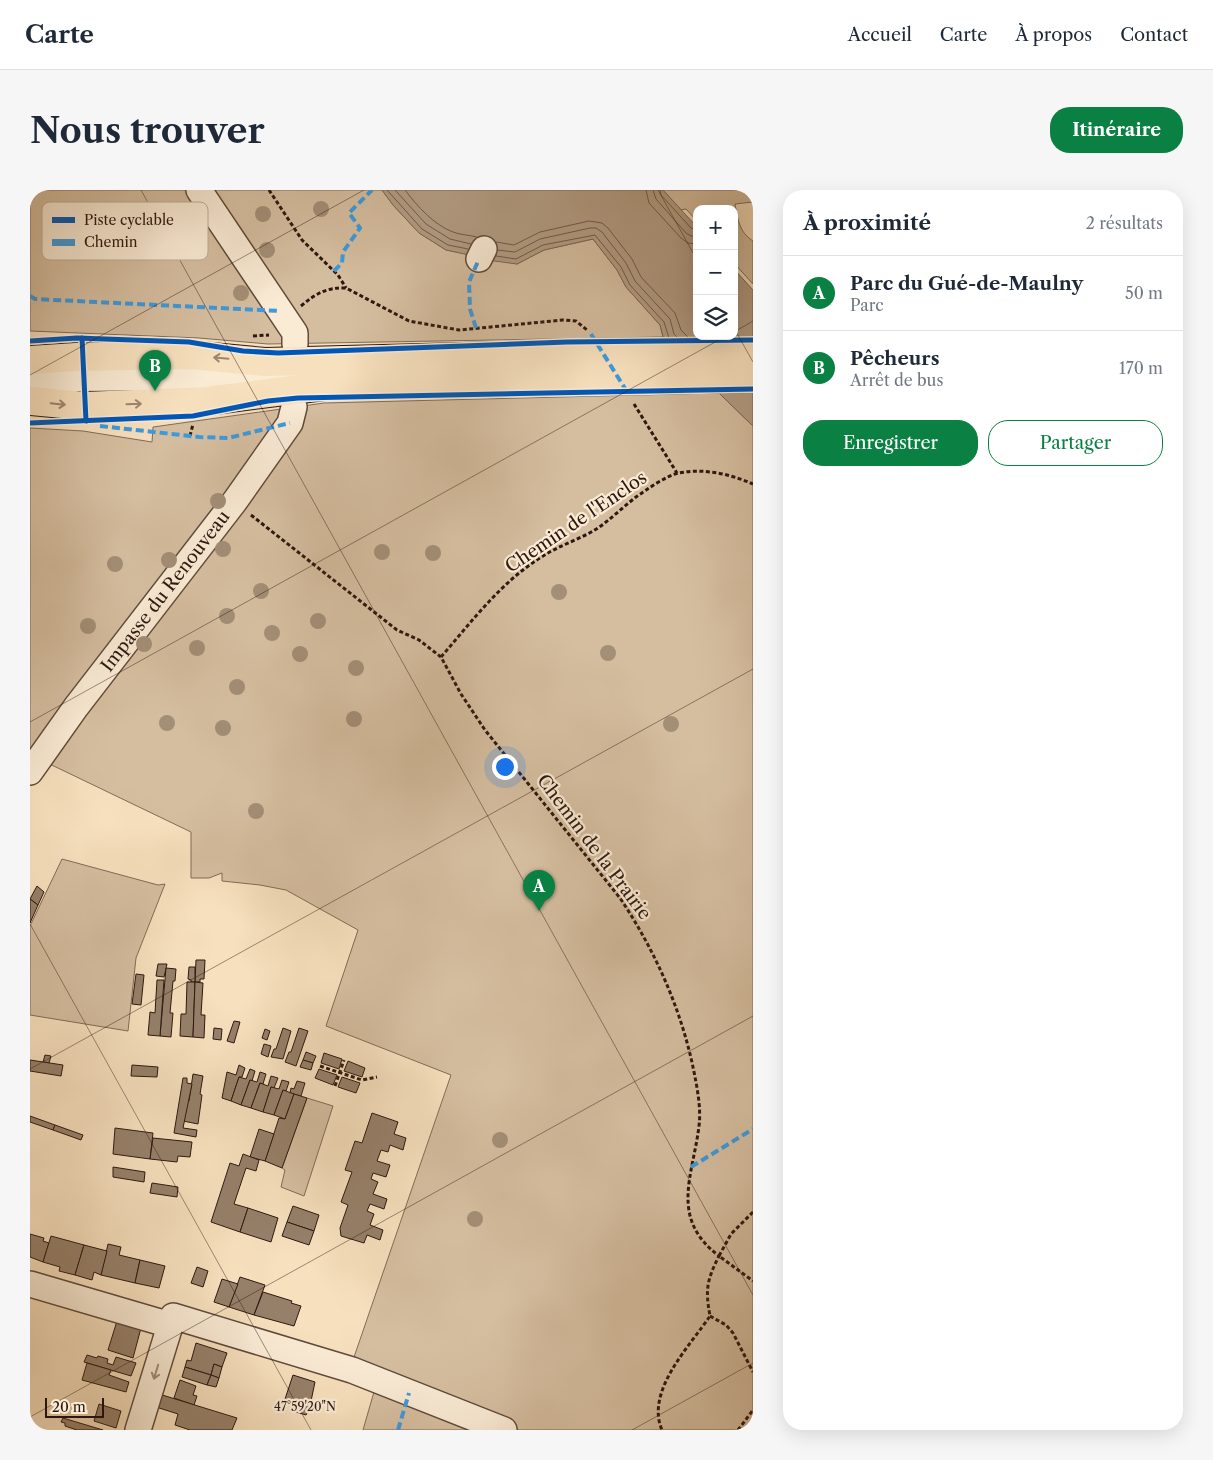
<!DOCTYPE html>
<html lang="fr">
<meta charset="utf-8">
<style>
:root{--surface:#fff;--page:#f6f6f7;--text:#1f2937;--muted:#747a83;--line:#e0e1e3;--accent:#0b8043}
body{margin:0;font-family:"Libre Caslon Text",serif;background:var(--page);color:var(--text)}
.controls{position:absolute;right:15px;top:15px;display:grid;overflow:hidden;border-radius:10px;box-shadow:0 5px 20px #0002}
.controls button{width:45px;height:45px;display:grid;place-items:center;padding:0;border:0;border-bottom:1px solid var(--line);background:var(--surface);color:var(--text);font:25px sans-serif}
.scale{position:absolute;left:15px;bottom:12px;width:59px;box-sizing:border-box;padding-left:5px;border:2px solid #2d1810;border-top:0;font-size:14px;line-height:18px;white-space:nowrap;color:#2d1810;-webkit-text-stroke:4px #faebd5;paint-order:stroke}
.you{position:absolute;left:474px;top:576px;width:18px;height:18px;margin:-12px;border:4px solid #fff;border-radius:50%;background:#1a73e8;box-shadow:0 0 0 8px #1a73e833}
.badge{display:grid;place-items:center;width:32px;height:32px;border-radius:50%;background:var(--accent);color:#fff;font-size:16px;font-weight:700}
.pin{position:absolute;translate:-50% -41px;filter:drop-shadow(0 1px 2px #0008)}
.pin::after{content:'';position:absolute;top:26px;width:18px;height:15px;background:inherit;clip-path:polygon(0 0,100% 0,50% 100%)}
.list{margin:0;padding:0;list-style:none}
h2{display:flex;justify-content:space-between;align-items:center;height:65px;margin:0;padding:0 20px;font-size:21px}
h2 small{font-size:16px;font-weight:400;color:var(--muted)}
.list li{display:grid;grid-template-columns:32px 1fr auto;gap:15px;align-items:center;box-sizing:border-box;height:75px;padding:0 20px;border-top:1px solid var(--line)}
.list b{display:block;font-size:19px;white-space:nowrap}
.list p{margin:0;font-size:16px;white-space:nowrap;color:var(--muted)}
.list em{font-size:16px;font-style:normal;color:var(--muted)}
.actions{display:flex;gap:10px;padding:15px 20px}
.actions a{flex:1;padding:11px 0;border:1px solid var(--accent);border-radius:20px;text-align:center;font-size:18px;color:var(--accent)}
.actions .main{background:var(--accent);color:#fff}
.icon{flex:none;width:28px;height:28px;fill:none;stroke:currentColor;stroke-width:2;stroke-linecap:round;stroke-linejoin:round}
.map{position:relative;flex:none;width:723px;height:1240px;overflow:hidden;border-radius:20px}
header{display:flex;align-items:center;gap:30px;box-sizing:border-box;height:70px;padding:0 25px;background:var(--surface);border-bottom:1px solid var(--line)}
header strong{font-size:24px}
nav{display:flex;gap:28px;margin-inline-start:auto;font-size:18px}
.intro{display:flex;align-items:center;justify-content:space-between;box-sizing:border-box;height:120px;padding:0 30px}
h1{margin:0;font-size:35px}
.button{padding:12px 22px;border-radius:20px;background:var(--accent);color:#fff;font-size:18px;font-weight:700}
main{display:flex;gap:30px;padding:0 30px}
aside{flex:1;background:var(--surface);border-radius:20px;box-shadow:0 5px 20px #0002}
.map>svg:first-child{display:block}
</style>
<header>
<strong>Carte</strong>
<nav><a>Accueil</a><a>Carte</a><a>À propos</a><a>Contact</a></nav>
</header>
<div class="intro"><h1>Nous trouver</h1><a class="button">Itinéraire</a></div>
<main>
<div class="map">
<svg width="723" height="1240" viewBox="0 0 723 1240">
<rect width="100%" height="100%" fill="#f7e0be"/>
<filter id="stains"><feTurbulence type="fractalNoise" baseFrequency=".004" numOctaves="4"/><feColorMatrix values="0 0 0 0 .2 0 0 0 0 .09 0 0 0 0 .02 0 0 0 .5 -.17"/></filter>
<radialGradient id="worn" r=".72"><stop offset=".6" stop-color="#630" stop-opacity="0"/><stop offset="1" stop-color="#630" stop-opacity=".3"/></radialGradient>
<g fill="#d5bea0" stroke="#816b58">
<polygon points="0,0 352,0 363,15 389,43 416,60 487,74 514,60 563,49 587,80 596,97 630,135 633,147 238,154 169,148 0,141"/>
<path d="M633,0H723V12L705,14C708,30 709,42 723,51V94L704,73V19H667V31L656,19L650,20Z"/>
<polygon points="689,203 723,236 723,1240 333,1240 350,1181 323,1170 421,885 296,836 328,740 256,700 230,695 192,691 192,683 179,688 161,688 161,642 3,566 0,569 0,238 53,241 122,252 123,237 294,213"/>
<polygon points="32,669 128,695 135,694 106,768 98,841 0,825 0,736"/>
<polygon points="277,908 303,916 274,1006 251,997 255,980 252,978"/>
</g>
<polygon fill="#b29c83" stroke="#7d6755" points="352,0 633,0 667,37 667,146 704,146 704,79 723,100 723,236 634,150 630,135 596,97 587,80 563,49 514,60 487,74 449,69 439,65 416,60 389,43 363,15"/>
<g fill="none" stroke-linecap="round" stroke-linejoin="round">
<g stroke="#705a4a" stroke-width="1">
<polyline points="357,0 392,39 418,55 438,59"/>
<polyline points="365,0 396,34 420,49 441,54"/>
<path d="M375,0C387,16 404,35 423,42C431,45 439,45 447,47"/>
<polyline points="616,0 619,13 651,48 658,53 667,54"/>
<polyline points="623,0 626,9 656,43 661,46 667,47"/>
<polyline points="630,0 631,5 661,38 667,40"/>
<polyline points="466,52 484,55 510,42 559,31 572,33 578,38 602,69 611,87 645,123 651,140 659,148"/>
<polyline points="467,60 485,62 510,49 560,38 566,38 572,42 596,73 605,91 640,129 644,144 648,148"/>
<polyline points="466,66 486,69 513,55 565,45 591,77 600,95 634,132 639,148"/>
</g>
</g>
<g fill="#96806a" stroke="#2d1810">
<polygon points="7,696 14,702 8,715 0,709"/>
<polygon points="0,709 8,715 0,733"/>
<polygon points="166,770 175,770 174,789 170,789 170,792 165,792"/>
<polygon points="128,774 137,774 134,787 126,786"/>
<polygon points="159,777 165,777 165,792 161,792 161,790 158,789"/>
<polygon points="136,778 146,779 145,791 143,791 140,823 143,823 141,847 130,846"/>
<polygon points="106,784 114,785 111,815 102,814"/>
<polygon points="127,790 134,790 130,846 118,845 120,822 125,823"/>
<polygon points="157,792 165,792 163,847 150,846 151,824 156,824"/>
<polygon points="165,792 173,793 171,825 175,825 174,848 163,847"/>
<polygon points="204,831 210,832 204,853 197,851"/>
<polygon points="184,838 192,839 191,850 183,849"/>
<polygon points="253,838 261,841 253,869 241,867 244,859 246,859"/>
<polygon points="269,838 278,841 266,876 255,872 259,862 261,862"/>
<polygon points="235,839 240,841 237,850 232,848"/>
<polygon points="234,854 241,856 238,867 231,864"/>
<polygon points="276,862 286,866 283,873 273,870"/>
<polygon points="294,863 312,869 309,879 291,873"/>
<polygon points="15,865 21,866 19,873 13,872"/>
<polygon points="0,870 33,875 31,886 0,881"/>
<polygon points="273,870 283,873 281,880 270,877"/>
<polygon points="318,871 335,878 332,887 314,881"/>
<polygon points="102,875 128,877 127,887 101,886"/>
<polygon points="209,875 215,878 212,887 209,887 201,911 192,908 197,882 206,885"/>
<polygon points="220,879 225,881 222,891 220,890 211,915 201,911 209,887 216,889"/>
<polygon points="289,879 307,885 303,895 285,888"/>
<polygon points="230,882 236,884 233,894 230,893 221,918 211,915 220,890 227,892"/>
<polygon points="163,884 173,886 170,904 172,905 168,934 153,931 157,911 159,911"/>
<polygon points="241,886 248,888 244,898 241,897 233,922 221,918 230,893 238,896"/>
<polygon points="312,887 330,893 326,903 308,897"/>
<polygon points="153,888 157,888 157,893 162,894 153,938 167,940 166,947 144,943"/>
<polygon points="252,890 259,892 256,901 253,900 244,925 233,922 241,897 249,899"/>
<polygon points="267,891 275,893 271,906 260,903 261,898 264,899"/>
<polygon points="253,900 264,904 255,929 244,925"/>
<polygon points="264,904 277,908 252,978 235,971 249,928 255,929"/>
<polygon points="342,923 368,932 364,944 376,948 373,960 360,955 358,962 351,960 347,971 360,975 356,987 343,983 341,989 348,992 343,1004 357,1009 354,1019 340,1014 337,1021 344,1024 340,1035 353,1040 350,1050 337,1045 334,1053 311,1046 310,1038 318,1015 311,1012 322,982 315,980 325,951 332,953"/>
<polygon points="0,926 25,935 23,940 0,932"/>
<polygon points="25,935 53,945 51,950 23,940"/>
<polygon points="85,938 123,943 120,969 83,964"/>
<polygon points="229,939 244,944 235,971 220,967"/>
<polygon points="123,948 162,952 160,967 148,966 147,972 120,969"/>
<polygon points="213,964 229,970 226,981 216,978 204,1014 218,1018 210,1042 181,1032 200,973 209,976"/>
<polygon points="83,977 115,982 114,992 83,987"/>
<polygon points="122,993 148,997 147,1007 120,1003"/>
<polygon points="263,1016 289,1025 284,1041 257,1032"/>
<polygon points="218,1018 248,1028 241,1052 210,1042"/>
<polygon points="257,1032 284,1041 279,1055 252,1046"/>
<polygon points="0,1044 14,1048 13,1051 19,1053 13,1072 0,1067"/>
<polygon points="21,1046 54,1055 45,1085 29,1081 30,1077 13,1072"/>
<polygon points="78,1054 91,1057 89,1065 110,1070 105,1093 71,1085"/>
<polygon points="54,1055 77,1061 71,1085 64,1082 62,1090 45,1085"/>
<polygon points="110,1070 135,1076 129,1098 105,1093"/>
<polygon points="167,1077 178,1081 173,1097 161,1093"/>
<polygon points="210,1087 235,1095 224,1125 199,1117"/>
<polygon points="192,1089 208,1094 199,1117 184,1112"/>
<polygon points="233,1102 262,1111 261,1113 271,1116 264,1136 224,1125"/>
<polygon points="87,1131 111,1138 103,1168 78,1160"/>
<polygon points="166,1153 197,1163 192,1177 184,1174 181,1185 155,1177 157,1170 161,1171"/>
<polygon points="57,1165 67,1168 68,1166 78,1169 77,1173 83,1175 86,1167 106,1173 101,1186 54,1172"/>
<polygon points="57,1173 81,1180 79,1185 99,1192 96,1202 52,1190"/>
<polygon points="184,1174 192,1177 189,1188 181,1185"/>
<polygon points="155,1177 181,1185 177,1195 152,1187"/>
<polygon points="181,1185 189,1188 186,1197 177,1195"/>
<polygon points="263,1185 285,1192 280,1216 255,1209"/>
<polygon points="150,1190 166,1196 163,1205 167,1206 164,1215 144,1208"/>
<polygon points="129,1204 207,1228 202,1240 160,1240 145,1235 148,1224 126,1217"/>
<polygon points="266,1212 280,1216 276,1225 263,1221"/>
<polygon points="69,1214 91,1221 86,1238 64,1231"/>
<polygon points="33,1228 73,1240 47,1240 35,1236 35,1233 31,1232"/>
</g>
<g fill="none" stroke-linecap="round" stroke-linejoin="round">
<defs>
<g id="minor">
<polyline points="169,0 265,143 265,154"/>
<polyline points="449,69 454,59"/>
<polyline points="0,189 194,187 267,184"/>
<path id="s1" d="M0,582L46,517L205,311L260,233L264,217"/>
<polyline points="0,1094 140,1135"/>
<polyline points="108,1240 143,1126 322,1180 474,1240"/>
</g>
<g id="major">
<polyline points="0,170 46,167 160,165 235,172 545,164 723,162"/>
<polyline points="0,211 55,216 177,211 302,195 723,188"/>
</g>
</defs>
<use href="#minor" stroke="#604a3c" stroke-width="28"/>
<use href="#major" stroke="#2d1810" stroke-width="30"/>
<g stroke="#2d1810" stroke-width="3" stroke-dasharray="4 2.5" stroke-linecap="butt">
<polyline points="239,0 272,50 308,85 316,98"/>
<path d="M271,116C285,104 297,97 316,98L379,131L429,140L533,130L546,131L557,140"/>
<polyline points="223,146 239,145"/>
<polyline points="604,214 647,283"/>
<polyline points="160,246 163,234"/>
<path d="M221,325L367,440L389,450L411,467L431,504L455,540L590,708C626,762 653,823 665,887C668,902 671,921 669,936C663,986 639,1028 689,1066C677,1090 675,1099 680,1126C660,1156 615,1201 632,1240"/>
<path d="M411,467C442,431 472,391 513,366C530,355 551,349 568,338C581,329 593,317 606,307C616,300 637,285 649,283C674,278 700,284 723,294"/>
<polyline points="290,876 332,890 347,887"/>
<polyline points="305,896 314,870"/>
<polyline points="723,1022 701,1044 689,1066 723,1091"/>
<polyline points="680,1126 696,1135 703,1143 723,1182"/>
<polyline points="708,1240 723,1220"/>
</g>
<use href="#minor" stroke="#faebd5" stroke-width="25"/>
<use href="#major" stroke="#f7e0be" stroke-width="28"/>
<g stroke="#3d9ade" stroke-width="4" stroke-dasharray="8 4" stroke-linecap="butt">
<polyline points="304,81 312,73 313,62 330,38 319,23 342,0"/>
<polyline points="0,106 5,109 250,121"/>
<polyline points="446,138 440,119 439,92 449,69"/>
<polyline points="561,144 599,205"/>
<polyline points="70,236 169,247 198,248 260,233"/>
<polyline points="661,977 723,939"/>
<polyline points="368,1240 379,1203"/>
</g>
<defs>
<g id="cycleway">
<polyline points="52,148 56,231"/>
<polyline points="0,151 47,148 159,152 213,161 248,163 537,152 723,150"/>
<polyline points="0,233 163,226 238,211 268,208 723,199"/>
</g>
</defs>
<use href="#cycleway" stroke="#faebd5" stroke-width="8"/>
<use href="#cycleway" stroke="#0057b8" stroke-width="5"/>
</g>
<g fill="#a38e76">
<circle cx="291" cy="19" r="8"/>
<circle cx="233" cy="24" r="8"/>
<circle cx="237" cy="60" r="8"/>
<circle cx="211" cy="103" r="8"/>
<circle cx="188" cy="311" r="8"/>
<circle cx="193" cy="359" r="8"/>
<circle cx="352" cy="362" r="8"/>
<circle cx="403" cy="363" r="8"/>
<circle cx="139" cy="370" r="8"/>
<circle cx="85" cy="374" r="8"/>
<circle cx="231" cy="401" r="8"/>
<circle cx="529" cy="402" r="8"/>
<circle cx="197" cy="426" r="8"/>
<circle cx="288" cy="431" r="8"/>
<circle cx="58" cy="436" r="8"/>
<circle cx="242" cy="443" r="8"/>
<circle cx="114" cy="454" r="8"/>
<circle cx="167" cy="458" r="8"/>
<circle cx="578" cy="463" r="8"/>
<circle cx="270" cy="464" r="8"/>
<circle cx="326" cy="478" r="8"/>
<circle cx="207" cy="497" r="8"/>
<circle cx="324" cy="529" r="8"/>
<circle cx="137" cy="533" r="8"/>
<circle cx="641" cy="534" r="8"/>
<circle cx="193" cy="538" r="8"/>
<circle cx="226" cy="621" r="8"/>
<circle cx="470" cy="950" r="8"/>
<circle cx="445" cy="1029" r="8"/>
</g>
<defs><path id="oneway-shaft" d="M-6 0H5M1.5-3L5.5 0L1.5 3" fill="none" stroke-width="1.6" stroke-linecap="round" stroke-linejoin="round" transform="scale(1.25)"/></defs>
<g stroke="#9c8670">
<use href="#oneway-shaft" transform="translate(191 168) rotate(-175)"/>
<use href="#oneway-shaft" transform="translate(28 214) rotate(6)"/>
<use href="#oneway-shaft" transform="translate(104 214) rotate(-2)"/>
</g>
<use stroke="#9e8c7c" href="#oneway-shaft" transform="translate(126 1182) rotate(107)"/>
<path fill="none" stroke="#2d1810" stroke-width="1" stroke-opacity="0.45" d="M111,0L723,1105M628,0L667,70M704,138L723,172M704,142L723,131M0,185L334,0M0,532L696,146M0,734L281,1240M0,879L723,479M0,1227L723,826M602,1240L723,1173"/>
<g text-anchor="middle" stroke-width="4.5" stroke-linejoin="round" paint-order="stroke">
<g font-size="18" fill="#2d1810" stroke="#faebd5">
<text transform="translate(546 332) rotate(-34)" y="6">Chemin de l'Enclos</text>
<text dy="6" stroke="none"><textPath href="#s1" startOffset="226">Impasse du Renouveau</textPath></text>
<text transform="translate(564 657) rotate(53)" y="6">Chemin de la Prairie</text>
</g>
</g>
<rect x="12" y="12" width="166" height="58" rx="8" fill="#faebd5" stroke="#bcac9a" stroke-width="1"/>
<rect x="22" y="27" width="23" height="6" fill="#0057b8"/>
<rect x="22" y="49" width="23" height="7" fill="#3d9ade"/>
<g font-size="14" fill="#2d1810">
<text x="54" y="35">Piste cyclable</text>
<text x="54" y="57">Chemin</text>
</g>
<g font-size="12" text-anchor="middle" fill="#2d1810" stroke="#faebd5" stroke-width="4.5" stroke-linejoin="round" paint-order="stroke">
<text x="275" y="1221">47°59'20"N</text>
</g>
<rect width="100%" height="100%" filter="url(#stains)"/>
<rect width="100%" height="100%" fill="url(#worn)"/>
</svg>
<div class="controls">
<button>+</button>
<button>−</button>
<button><svg class="icon" aria-label="layers" viewBox="0 0 24 24"><path d="M12 4l9 5-9 5-9-5zM3 14l9 5 9-5"/></svg></button>
</div>
<div class="scale">20 m</div>
<div class="you"></div>
<div class="pin badge" style="left:509px;top:721px">A</div>
<div class="pin badge" style="left:125px;top:201px">B</div>
</div>
<aside>
<h2>À proximité<small>2 résultats</small></h2>
<ul class="list">
<li><span class="badge">A</span><div><b>Parc du Gué-de-Maulny</b><p>Parc</p></div><em>50 m</em></li>
<li><span class="badge">B</span><div><b>Pêcheurs</b><p>Arrêt de bus</p></div><em>170 m</em></li>
</ul>
<div class="actions"><a class="main">Enregistrer</a><a>Partager</a></div>
</aside>
</main>
